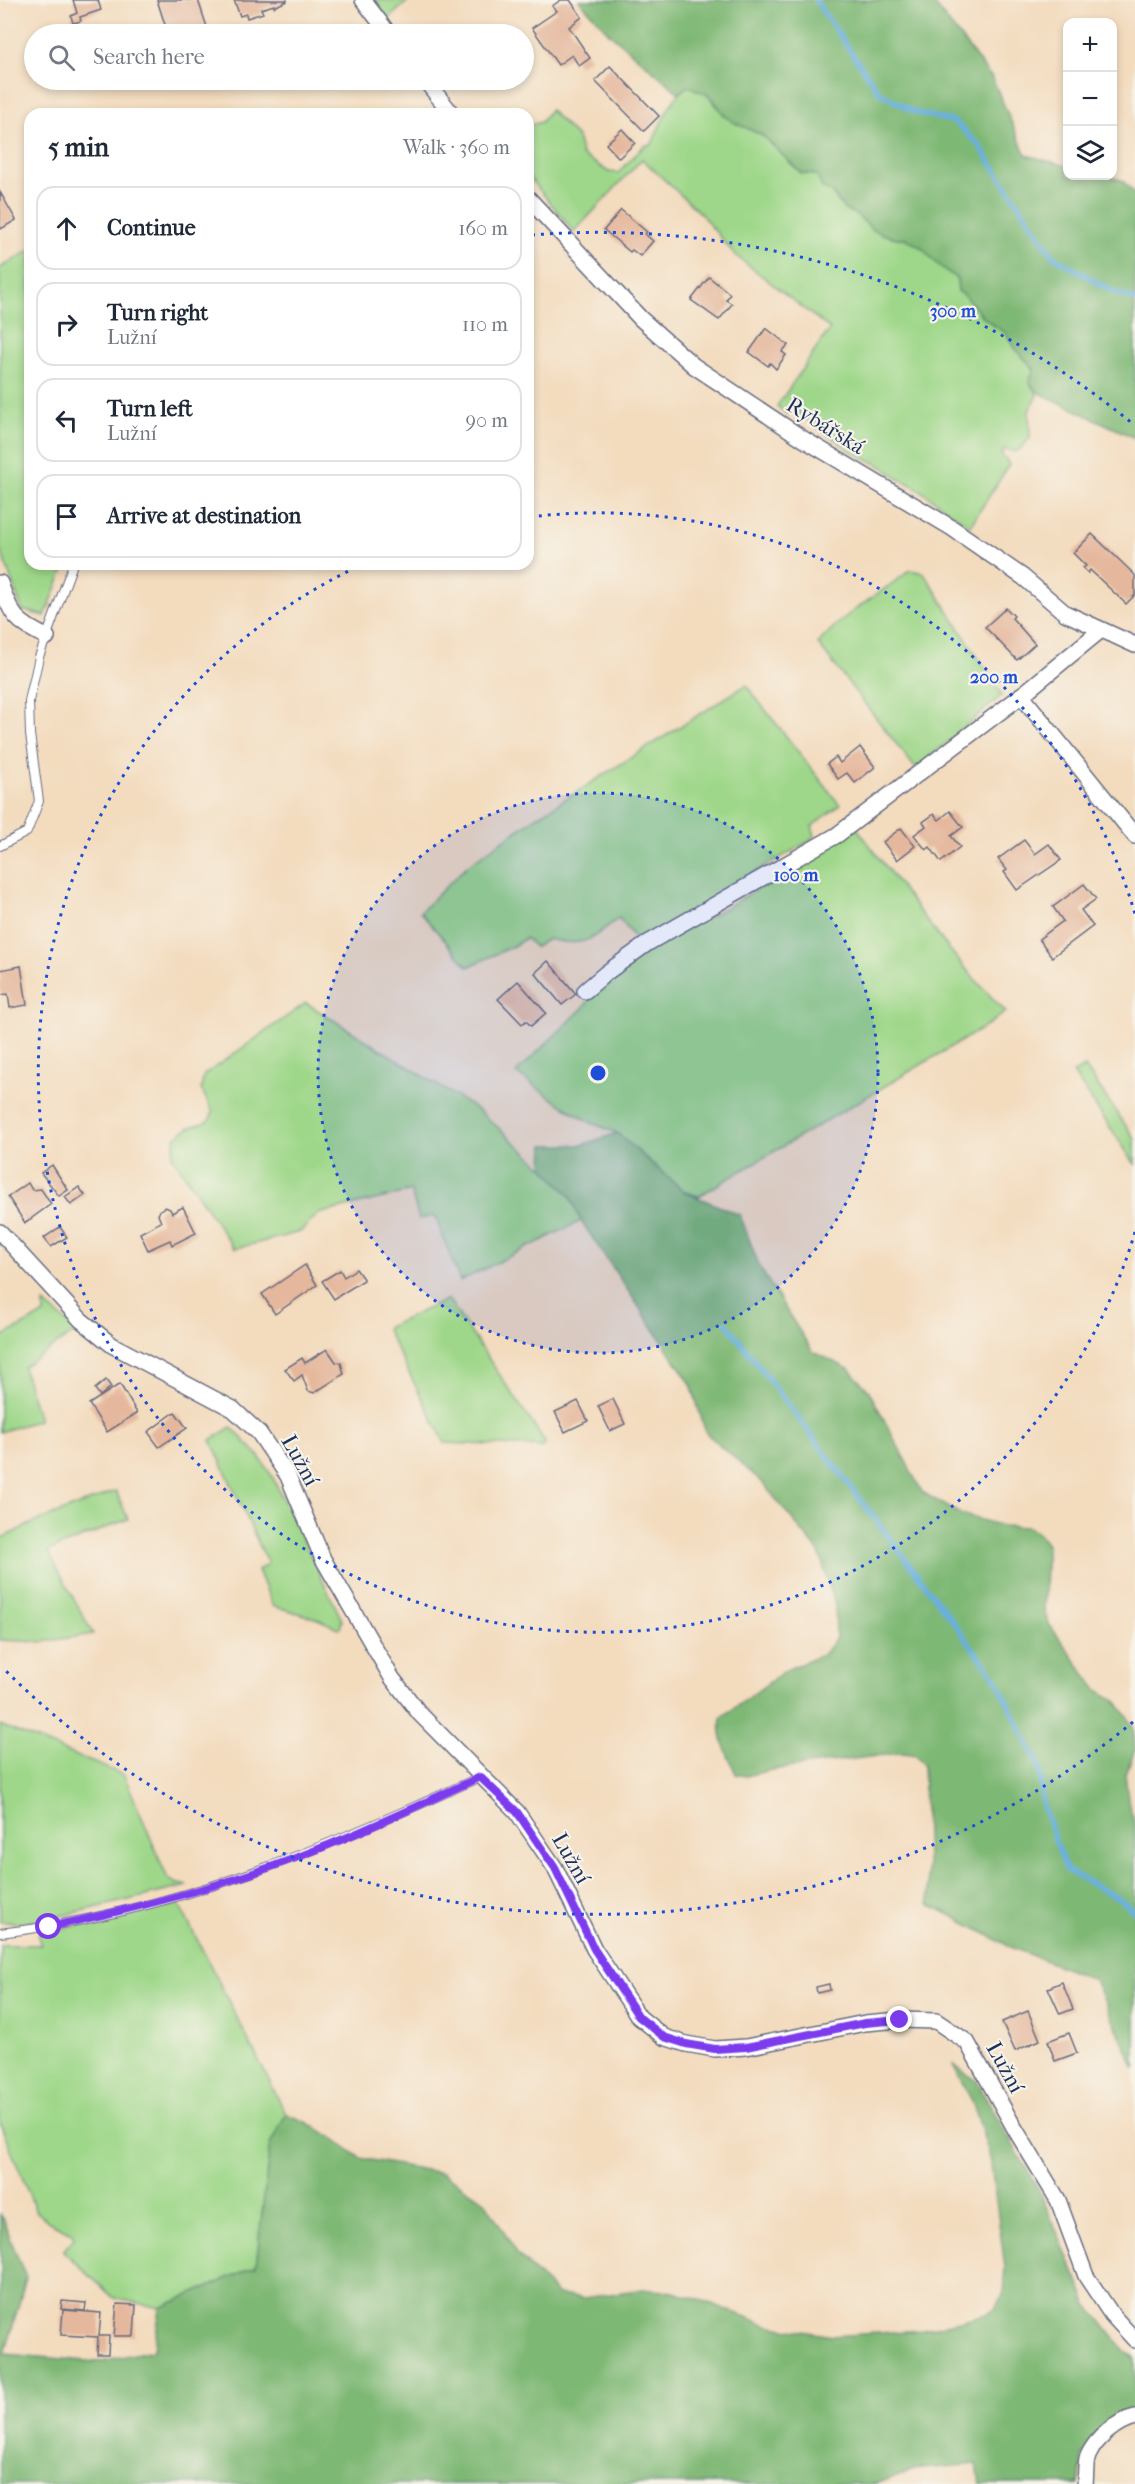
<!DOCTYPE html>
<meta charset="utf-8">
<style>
:root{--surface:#fff;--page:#f2f2f3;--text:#1f2937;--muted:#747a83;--line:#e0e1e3}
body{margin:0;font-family:"IM FELL French Canon",serif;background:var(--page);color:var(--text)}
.controls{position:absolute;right:18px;top:18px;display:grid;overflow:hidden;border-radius:12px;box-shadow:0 3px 9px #0003}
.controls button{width:54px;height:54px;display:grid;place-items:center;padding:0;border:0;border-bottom:2px solid var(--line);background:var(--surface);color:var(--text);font:30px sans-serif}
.stop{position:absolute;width:18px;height:18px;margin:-14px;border:4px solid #7c3aed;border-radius:50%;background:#fff}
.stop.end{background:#7c3aed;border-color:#fff;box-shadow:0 2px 6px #0008}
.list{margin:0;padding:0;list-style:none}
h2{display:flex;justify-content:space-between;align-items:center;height:78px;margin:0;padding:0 24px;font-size:26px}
h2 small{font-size:20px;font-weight:400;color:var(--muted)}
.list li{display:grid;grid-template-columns:39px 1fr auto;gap:18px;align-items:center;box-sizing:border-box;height:84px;margin:0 12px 12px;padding:0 12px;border:2px solid var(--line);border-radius:18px}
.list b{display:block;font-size:22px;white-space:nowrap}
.list p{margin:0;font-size:20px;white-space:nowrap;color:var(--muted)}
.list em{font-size:20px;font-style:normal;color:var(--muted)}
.icon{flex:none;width:33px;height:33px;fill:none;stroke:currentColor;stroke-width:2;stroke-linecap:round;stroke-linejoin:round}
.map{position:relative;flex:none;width:1135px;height:2484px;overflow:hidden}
.search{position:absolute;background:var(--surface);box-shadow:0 3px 9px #0003;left:24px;top:24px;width:510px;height:66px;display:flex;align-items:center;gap:15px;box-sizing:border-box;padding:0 21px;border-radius:33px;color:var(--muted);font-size:22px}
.panel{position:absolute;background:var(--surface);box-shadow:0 3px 9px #0003;left:24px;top:108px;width:510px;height:462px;border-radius:18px}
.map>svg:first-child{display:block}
</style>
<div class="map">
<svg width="1135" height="2484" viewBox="0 0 1135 2484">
<rect width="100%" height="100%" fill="#f7f3e8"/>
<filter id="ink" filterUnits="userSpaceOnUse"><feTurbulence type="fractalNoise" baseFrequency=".0167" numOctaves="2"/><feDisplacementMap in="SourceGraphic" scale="12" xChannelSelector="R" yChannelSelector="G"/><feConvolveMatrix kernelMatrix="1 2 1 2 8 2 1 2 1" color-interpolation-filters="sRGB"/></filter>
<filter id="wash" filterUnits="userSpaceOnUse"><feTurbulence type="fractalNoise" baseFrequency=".008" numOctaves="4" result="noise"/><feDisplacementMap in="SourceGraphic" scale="24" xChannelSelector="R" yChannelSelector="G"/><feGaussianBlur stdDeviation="1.35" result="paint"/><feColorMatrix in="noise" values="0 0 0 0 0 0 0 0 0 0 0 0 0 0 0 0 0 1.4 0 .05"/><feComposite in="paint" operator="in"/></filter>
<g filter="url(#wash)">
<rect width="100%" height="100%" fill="#f3dbbe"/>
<g fill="#9ed789" stroke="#5c8374" stroke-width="1.5">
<polygon points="375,0 409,0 388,19"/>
<path d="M688,86C709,88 713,106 727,117C737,126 750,128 761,135C781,147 791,175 817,175L845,210L857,215L872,229L885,235L896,238H905L922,248L936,263L957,279L958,291C969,297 974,307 982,316C989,323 998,328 1006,333L1013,346L1034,369L1031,386L1036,391L1037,396L1029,411L1030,438L1020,449L1015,452L1006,449L1002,452V456L1006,459L1009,465L970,526L914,486L899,479L883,467L852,452L797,412L787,414L777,406L830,329L735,255L700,213L642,159L574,232L528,176V126L541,122L550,110L577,137L582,155L609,172L618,173L644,146L652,144C660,124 671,98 688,86Z"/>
<polygon points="30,250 30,564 66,564 45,616 22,610 0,548 0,268"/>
<path d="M910,570L924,573L1002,695L916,769L818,644C843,613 879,595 910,570Z"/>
<path d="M746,685L840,805L812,826L815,836L808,842L750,875L752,879L638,942L619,918C589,940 586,948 548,939L535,947L526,938L513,946L468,967L420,912L468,865L537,817Z"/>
<path d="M856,827C904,890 950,957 1006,1012L983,1028L699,1196L685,1192L617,1133L590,1122L563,1106L516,1073L583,1008C617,961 686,930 736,902C777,878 817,854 856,827Z"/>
<polygon points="306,1003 478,1110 560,1182 570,1196 581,1221 460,1281 435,1216 419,1219 411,1191 318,1214 300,1232 234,1249 172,1156 176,1137 188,1128 209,1121 213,1112 201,1089 204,1075"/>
<polygon points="1085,1067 1135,1139 1135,1164 1073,1073"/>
<polygon points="448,1299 545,1442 544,1447 445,1443 386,1328"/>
<polygon points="44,1303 77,1331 23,1367 39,1420 0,1432 0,1338 44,1314"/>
<polygon points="231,1427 258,1455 272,1476 342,1620 340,1629 313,1617 273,1606 258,1570 268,1564 211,1440"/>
<polygon points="116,1491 128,1519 48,1551 93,1634 42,1642 0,1640 0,1539 35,1522"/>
<polygon points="0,1725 124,1775 167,1877 175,1883 187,1886 65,1915 21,1923 0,1922"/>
<polygon points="179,1904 286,2114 270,2145 256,2266 160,2308 114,2298 63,2251 74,2238 72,2233 49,2222 36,2211 0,2123 0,1945 41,1945 37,1934"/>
</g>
<g fill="#7eb875" stroke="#4c746a" stroke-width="1.5">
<path d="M579,0H931L992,78L1026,155L1067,166L1068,176H1104L1122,180L1135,194V438L1037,392L1029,382L1034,369L1013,346L1006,333C998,328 989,323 982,316C974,307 969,297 958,291L957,279L936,263L922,248L905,238H896L885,235L872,229L857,215L845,210L833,193L822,188L817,175L801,173L762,135L735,123L725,116L711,96L688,86L679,93L609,33Z"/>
<path d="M617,1133L685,1192L740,1215L760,1268L812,1351L849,1369L869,1391L922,1492L960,1514L1002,1526L1028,1527L1039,1534L1047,1545L1044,1611L1049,1624L1096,1689L1117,1702L1133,1726L1135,1750L1125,1774L1129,1805L1135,1823V2069L1095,1980L1013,1948L929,1904L923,1765C918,1754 910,1753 899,1753L771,1770L746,1776L736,1774C728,1755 718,1739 721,1718L786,1670L824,1654L836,1638L835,1604L819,1552L762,1482L706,1433L691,1384L581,1221L570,1196L543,1167L544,1145H582Z"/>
<polygon points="953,2065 976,2080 1040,2192 1087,2303 1125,2352 1135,2357 1135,2410 1103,2425 1083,2455 1079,2484 980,2484 977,2464 912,2470 876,2484 0,2484 0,2213 26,2278 5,2354 97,2362 154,2350 160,2308 256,2266 270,2145 286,2114 308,2123 335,2139 360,2158 442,2173 485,2201 517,2254 558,2295 585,2298 643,2289 673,2292 704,2301 767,2325 832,2336 923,2330 986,2314 996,2308 1003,2295 1005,2267 990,2157 973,2103"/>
</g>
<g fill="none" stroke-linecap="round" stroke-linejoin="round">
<g stroke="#69b0e0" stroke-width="5">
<polyline points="815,0 879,92 914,112 955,122 979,145 1053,256 1113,292 1135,300"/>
<polyline points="726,1323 995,1677 1039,1765 1043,1807 1066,1870 1121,1900 1135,1912"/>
</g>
</g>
<g id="blocks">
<g fill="#e5b79c">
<polygon points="73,0 98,0 101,10 80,17 81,21 73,23 71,16 77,13"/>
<polygon points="157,0 198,0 207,27 186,34 168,34"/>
<polygon points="234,0 287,0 287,1 274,7 274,5 261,9 263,13 247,18 246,14 240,16"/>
<polygon points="561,0 570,0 582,17 569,27 590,58 579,66 572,55 558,65 532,28 557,11 552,6"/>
<polygon points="610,66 659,116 644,131 595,81"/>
<polygon points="622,129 635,143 619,158 606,144"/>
<polygon points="0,192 16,220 1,229 0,226"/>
<polygon points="621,210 647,232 645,234 653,241 640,256 632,250 630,252 604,230"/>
<polygon points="709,277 730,294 726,300 732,304 719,320 691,300"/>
<polygon points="766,328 788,345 782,352 786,355 776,369 770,363 768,366 749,352"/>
<polygon points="1092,534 1135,575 1135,595 1126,604 1090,570 1088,573 1083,568 1086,566 1073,553"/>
<polygon points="1006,608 1014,616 1012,618 1035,644 1017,660 985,627"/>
<polygon points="860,747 875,767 855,783 847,773 838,779 827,764 836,757 840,763"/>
<polygon points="950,811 963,827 951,836 960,847 941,862 930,847 926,850 914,835 926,826 923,822 934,814 939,820"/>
<polygon points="901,828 915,846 897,860 883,842"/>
<polygon points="1024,840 1035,854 1049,844 1061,860 1017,890 1004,872 1007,870 998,859"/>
<polygon points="1084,884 1096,899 1081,910 1093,926 1052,957 1039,939 1063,921 1053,907"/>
<polygon points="548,961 576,994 562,1005 535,973"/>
<polygon points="21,966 27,1005 10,1008 8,994 0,995 0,970"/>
<polygon points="518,981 546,1013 531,1026 526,1021 522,1024 498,999"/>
<polygon points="52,1165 68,1190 59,1196 41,1173"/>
<polygon points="28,1183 32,1190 41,1189 51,1204 25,1223 8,1197"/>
<polygon points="79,1187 85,1195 71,1205 65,1197"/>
<polygon points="165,1207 170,1209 172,1213 183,1207 196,1233 172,1245 170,1240 148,1250 140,1233 161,1222 158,1215 160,1210"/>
<polygon points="60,1227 67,1237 51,1247 44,1238"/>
<polygon points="305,1265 317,1285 275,1314 262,1294"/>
<polygon points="356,1269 364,1280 334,1299 322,1281 340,1270 344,1277"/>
<polygon points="327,1349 336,1362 341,1363 344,1374 314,1393 308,1391 302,1375 294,1381 285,1369 302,1358 305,1363"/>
<polygon points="106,1380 111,1387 100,1396 95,1389"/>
<polygon points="120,1384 137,1413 107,1432 89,1404"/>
<polygon points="613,1399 625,1424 610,1431 598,1406"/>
<polygon points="578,1401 588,1421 565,1432 555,1412"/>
<polygon points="175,1412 187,1428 159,1447 148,1432"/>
<polygon points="1062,1982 1073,2009 1060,2014 1048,1988"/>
<polygon points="829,1984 830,1990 817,1993 816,1987"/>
<polygon points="1028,2011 1040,2040 1015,2051 1002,2022"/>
<polygon points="1069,2033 1077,2053 1055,2061 1048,2041"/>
<polygon points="62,2301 86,2303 85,2311 61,2309"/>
<polygon points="117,2304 136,2305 134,2336 114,2336"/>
<polygon points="63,2310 101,2313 99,2336 109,2336 108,2354 97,2354 98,2337 61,2335"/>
</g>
</g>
</g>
<g filter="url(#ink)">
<use href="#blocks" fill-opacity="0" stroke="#676b80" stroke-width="1.5"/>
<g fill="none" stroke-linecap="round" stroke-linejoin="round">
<defs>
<g id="lane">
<polyline points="0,846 27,832 39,801 30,734 29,701 39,657 73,564"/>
<path d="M0,1933C170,1914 326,1848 480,1777"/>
</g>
<g id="street">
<polyline points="363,0 389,34"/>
<polyline points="425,80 452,114"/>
<polyline points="528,198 641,319 694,366 805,440 952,528 1023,577 1065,613 1135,645"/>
<path d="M0,583C11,615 16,623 47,637"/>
<polyline points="1021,695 1135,836"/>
<polyline points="585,991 606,973 648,943 837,835 1017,699 1101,630"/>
<polyline points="0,1232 81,1320 112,1345 233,1409 259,1433 288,1476 323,1559 392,1678 420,1714 517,1812 555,1868 594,1949 639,2017 664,2037 686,2044 715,2049 746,2047 865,2023 900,2020 936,2021 967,2042 1015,2129 1058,2200 1086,2276 1112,2315 1135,2340"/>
<path d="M1085,2484C1086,2476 1085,2463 1088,2456C1096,2438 1117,2421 1135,2417"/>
</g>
</defs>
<use href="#lane" stroke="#676b80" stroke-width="10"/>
<use href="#street" stroke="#676b80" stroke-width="18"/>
<use href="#lane" stroke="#fff" stroke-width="8"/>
<use href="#street" stroke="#fff" stroke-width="15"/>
</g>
</g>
<g fill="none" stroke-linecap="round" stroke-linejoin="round" filter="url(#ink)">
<path stroke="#7c3aed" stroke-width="8" d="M49,1927C115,1913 180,1897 244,1876C325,1850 403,1813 480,1777L517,1812L555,1868L594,1949L639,2017L664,2037L686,2044L715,2049L746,2047L865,2023L900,2020"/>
</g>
<circle cx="598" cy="1073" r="280" fill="#1d4ed8" fill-opacity=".12"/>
<g fill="none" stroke="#1d4ed8" stroke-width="3" stroke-dasharray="3 6">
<circle cx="598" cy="1073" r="280"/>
<path d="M1135 1232A560 560 0 1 1 361 565M530 517A560 560 0 0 1 1135 914"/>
<path d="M1133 1722A841 841 0 0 1 3 1668M532 235A841 841 0 0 1 1133 424"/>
</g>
<g text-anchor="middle" stroke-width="4.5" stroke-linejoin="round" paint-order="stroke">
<g font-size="22" fill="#1b2f5e" stroke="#f7f3e8">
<text transform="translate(826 425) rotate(32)" y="8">Rybářská</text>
<text transform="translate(301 1460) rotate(61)" y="8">Lužní</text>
<text transform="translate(572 1858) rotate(60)" y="8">Lužní</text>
<text transform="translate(1006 2067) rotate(61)" y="8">Lužní</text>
</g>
</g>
<circle cx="598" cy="1073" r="9" fill="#1d4ed8" stroke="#f7f3e8" stroke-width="3"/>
<g font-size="18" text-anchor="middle" font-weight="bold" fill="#1d4ed8" stroke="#f7f3e8" stroke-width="4.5" stroke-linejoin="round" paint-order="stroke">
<text x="953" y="317">300 m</text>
<text x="994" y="683">200 m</text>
<text x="796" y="881">100 m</text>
</g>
</svg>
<div class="controls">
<button>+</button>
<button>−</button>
<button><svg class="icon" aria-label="layers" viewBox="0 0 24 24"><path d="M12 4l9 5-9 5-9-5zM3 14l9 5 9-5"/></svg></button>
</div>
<div class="stop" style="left:49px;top:1927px"></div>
<div class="stop end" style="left:900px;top:2020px"></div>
<div class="search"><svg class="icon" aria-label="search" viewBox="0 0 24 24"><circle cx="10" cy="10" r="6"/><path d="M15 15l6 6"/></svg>Search here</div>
<section class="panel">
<h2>5 min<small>Walk · 360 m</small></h2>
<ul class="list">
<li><svg class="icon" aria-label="ahead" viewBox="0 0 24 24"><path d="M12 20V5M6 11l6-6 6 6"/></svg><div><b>Continue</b></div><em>160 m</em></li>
<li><svg class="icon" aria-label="right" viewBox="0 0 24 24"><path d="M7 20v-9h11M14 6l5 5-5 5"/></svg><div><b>Turn right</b><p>Lužní</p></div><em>110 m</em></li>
<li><svg class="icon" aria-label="left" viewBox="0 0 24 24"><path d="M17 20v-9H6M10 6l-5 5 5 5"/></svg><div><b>Turn left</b><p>Lužní</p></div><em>90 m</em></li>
<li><svg class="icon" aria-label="arrive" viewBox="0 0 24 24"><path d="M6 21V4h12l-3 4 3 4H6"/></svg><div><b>Arrive at destination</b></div></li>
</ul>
</section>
</div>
